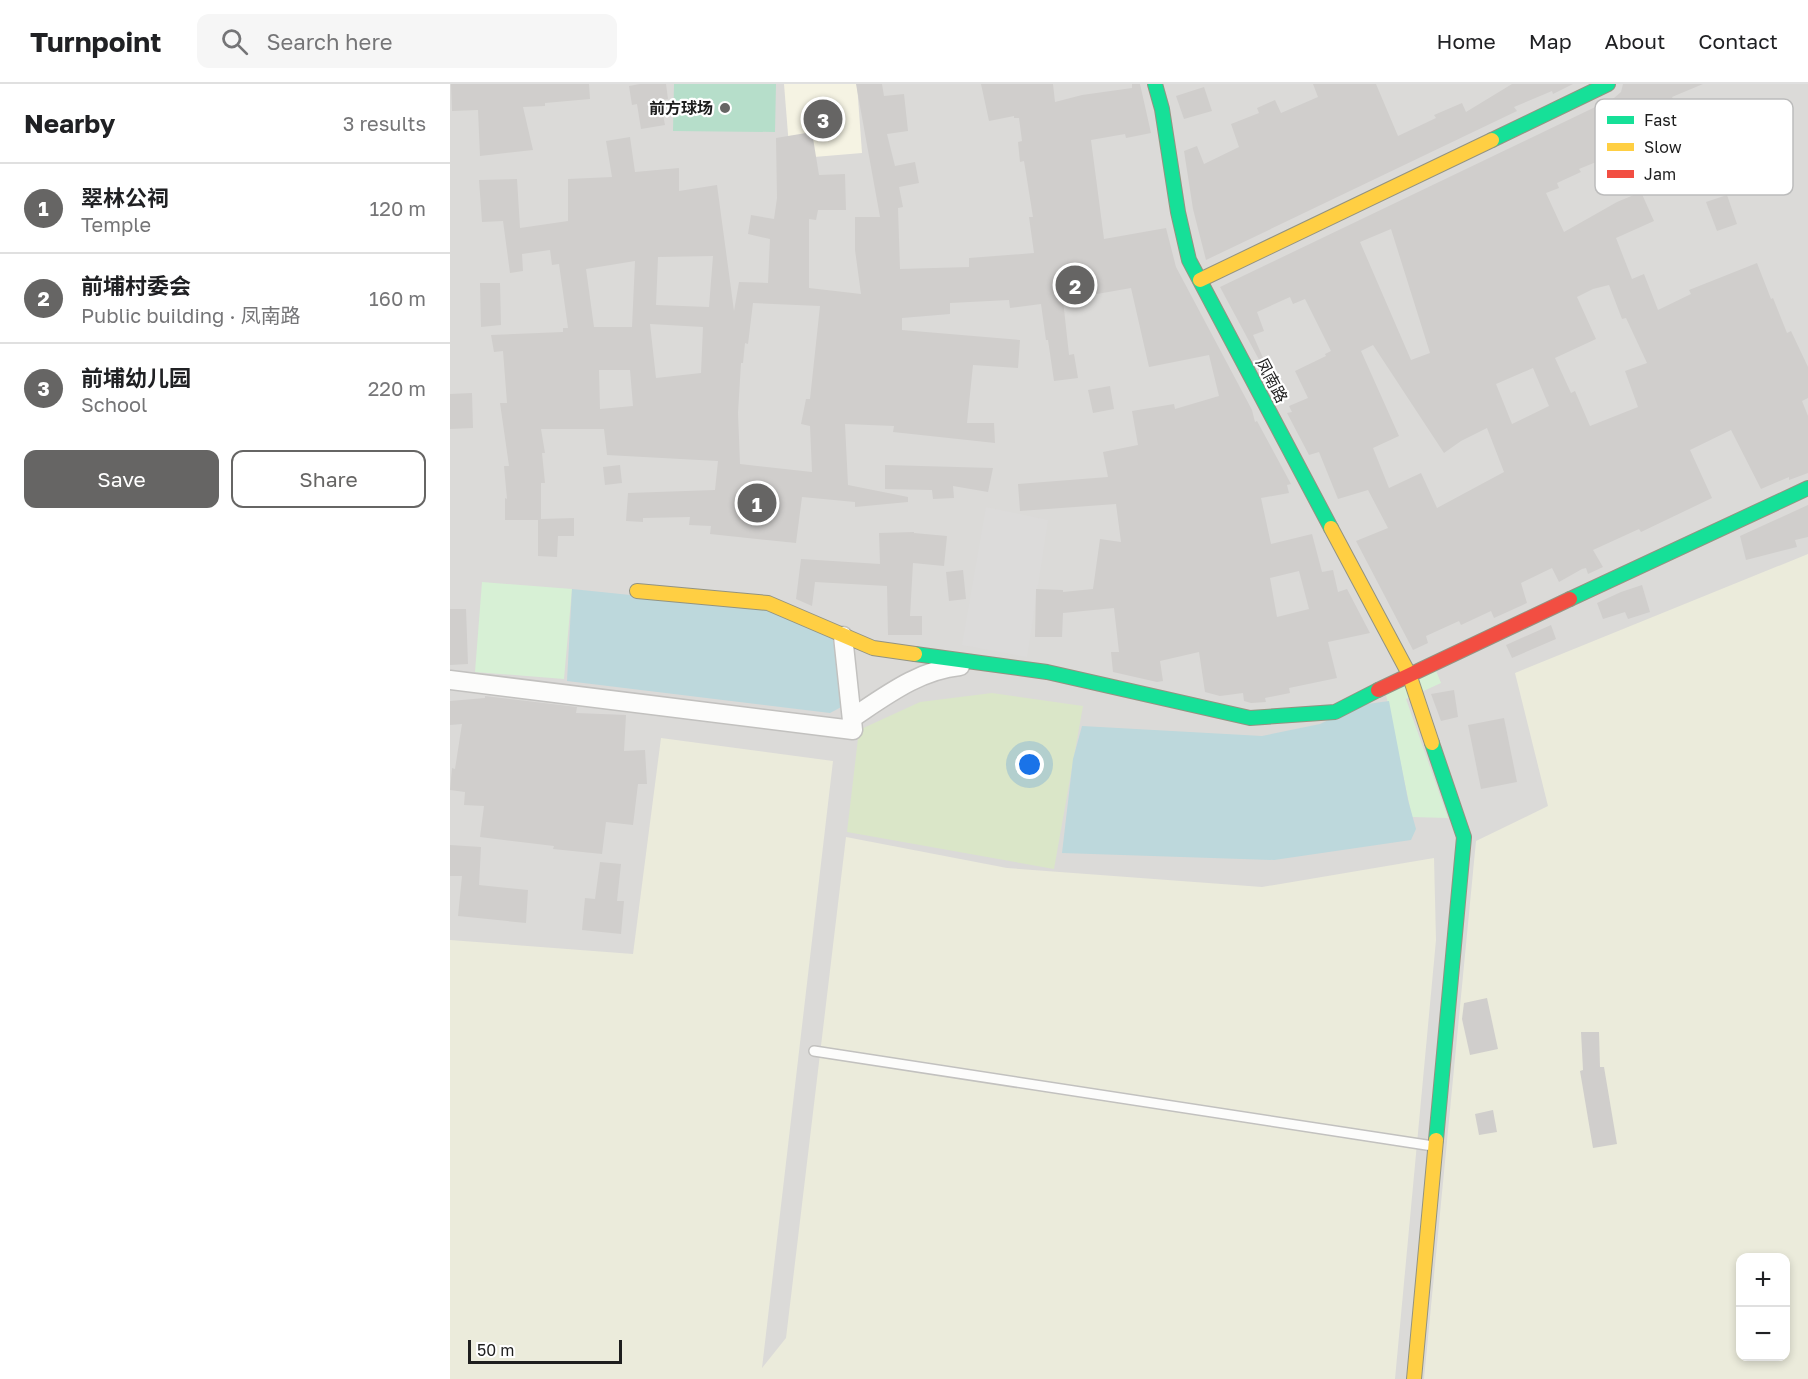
<!DOCTYPE html>
<meta charset="utf-8">
<style>
:root{--surface:#fff;--page:#f6f6f6;--text:#202124;--muted:#757577;--line:#e0e0e0;--accent:#666564}
body{margin:0;font-family:"Golos Text","Noto Sans SC",sans-serif;background:var(--page);color:var(--text)}
.controls{position:absolute;right:18px;bottom:18px;display:grid;overflow:hidden;border-radius:12px;box-shadow:0 3px 9px #0003}
.controls button{width:54px;height:54px;display:grid;place-items:center;padding:0;border:0;border-bottom:2px solid var(--line);background:var(--surface);color:var(--text);font:30px sans-serif}
.scale{position:absolute;left:18px;bottom:15px;width:154px;box-sizing:border-box;padding-left:6px;border:3px solid #1e1e1e;border-top:0;font-size:16px;line-height:21px;white-space:nowrap;color:#1e1e1e;-webkit-text-stroke:4px #fff;paint-order:stroke}
.you{position:absolute;left:580px;top:681px;width:21px;height:21px;margin:-15px;border:4px solid #fff;border-radius:50%;background:#1a73e8;box-shadow:0 0 0 9px #1a73e833}
.badge{display:grid;place-items:center;width:39px;height:39px;border-radius:50%;background:var(--accent);color:#fff;font-size:20px;font-weight:700}
.pin{position:absolute;translate:-50% -50%;border:3px solid #fff;box-shadow:0 2px 6px #0006}
.list{margin:0;padding:0;list-style:none}
h2{display:flex;justify-content:space-between;align-items:center;height:78px;margin:0;padding:0 24px;font-size:26px}
h2 small{font-size:20px;font-weight:400;color:var(--muted)}
.list li{display:grid;grid-template-columns:39px 1fr auto;gap:18px;align-items:center;box-sizing:border-box;height:90px;padding:0 24px;border-top:2px solid var(--line)}
.list b{display:block;font-size:22px;white-space:nowrap}
.list p{margin:0;font-size:20px;white-space:nowrap;color:var(--muted)}
.list em{font-size:20px;font-style:normal;color:var(--muted)}
.actions{display:flex;gap:12px;padding:18px 24px}
.actions a{flex:1;padding:14px 0;border:2px solid var(--accent);border-radius:12px;text-align:center;font-size:21px;color:var(--accent)}
.actions .main{background:var(--accent);color:#fff}
.icon{flex:none;width:33px;height:33px;fill:none;stroke:currentColor;stroke-width:2;stroke-linecap:round;stroke-linejoin:round}
.map{position:relative;flex:none;width:1358px;height:1295px;overflow:hidden}
header{display:flex;align-items:center;gap:36px;box-sizing:border-box;height:84px;padding:0 30px;background:var(--surface);border-bottom:2px solid var(--line)}
header strong{font-size:28px}
nav{display:flex;gap:33px;margin-inline-start:auto;font-size:21px}
.search{width:420px;height:54px;background:var(--page);display:flex;align-items:center;gap:15px;box-sizing:border-box;padding:0 21px;border-radius:12px;color:var(--muted);font-size:22px}
main{display:flex}
aside{flex:1;background:var(--surface)}
.map>svg:first-child{display:block}
</style>
<header>
<strong>Turnpoint</strong>
<div class="search"><svg class="icon" aria-label="search" viewBox="0 0 24 24"><circle cx="10" cy="10" r="6"/><path d="M15 15l6 6"/></svg>Search here</div>
<nav><a>Home</a><a>Map</a><a>About</a><a>Contact</a></nav>
</header>
<main>
<aside>
<h2>Nearby<small>3 results</small></h2>
<ul class="list">
<li><span class="badge">1</span><div><b>翠林公祠</b><p>Temple</p></div><em>120 m</em></li>
<li><span class="badge">2</span><div><b>前埔村委会</b><p>Public building · 凤南路</p></div><em>160 m</em></li>
<li><span class="badge">3</span><div><b>前埔幼儿园</b><p>School</p></div><em>220 m</em></li>
</ul>
<div class="actions"><a class="main">Save</a><a>Share</a></div>
</aside>
<div class="map">
<svg width="1358" height="1295" viewBox="0 0 1358 1295">
<rect width="100%" height="100%" fill="#eceae7"/>
<path fill="#dbdad8" fill-rule="evenodd" d="M0,0H1358V1295H0ZM1290,1174H1336V1272H1290Z"/>
<polygon fill="#f5f3e3" points="334,0 407,0 412,69 340,75"/>
<g fill="#ebebdb" fill-rule="evenodd">
<path d="M1358,470V1295H974L1026,757L1098,722L1065,589ZM1290,1174H1336V1272H1290Z"/>
<polygon points="211,654 383,677 312,1284 336,1254 396,753 557,784 812,803 984,774 986,856 945,1295 0,1295 0,856 183,870"/>
</g>
<polygon fill="#dae6c8" points="542,609 633,622 604,785 397,748 409,646 470,618"/>
<g fill="#d7f0d5">
<polygon points="32,498 122,505 114,595 25,588"/>
<polygon points="983,579 991,599 956,615 998,734 962,733 935,606"/>
</g>
<polygon fill="#b6deca" points="224,0 326,0 325,48 223,47"/>
<polygon fill="#dcdbda" points="536,423 598,436 577,573 512,561"/>
<g fill="#bdd8dc">
<polygon points="122,505 317,525 386,555 395,621 380,629 117,597"/>
<polygon points="939,617 958,716 966,745 961,756 824,776 612,769 623,675 632,642 812,652 870,640 910,621"/>
</g>
<g fill="#d0cecc" fill-rule="evenodd">
<polygon points="1,0 139,0 140,15 95,19 95,22 73,23 83,66 30,72 28,26 2,27"/>
<polygon points="190,0 216,0 218,15 210,16 215,41 191,45 187,20 182,21 179,2"/>
<path d="M406,0H432L434,12L454,10L458,47L437,50L445,82L465,78L469,99L449,103L453,123L448,124L450,185L519,183V174L584,169L579,133H583L574,77L570,78L568,58L572,57L569,34H564V32L539,37L531,0H603L605,18L632,11L682,4V0H690L701,49L676,54L675,50L641,56L654,155L716,144L726,183L802,326L805,338L807,337L841,400L837,401L839,409L811,414L821,460L862,450L872,488L883,486L888,508L897,505L920,549L878,558L887,594L839,604L840,609L815,614L816,618L801,619L794,617L793,609L770,612L755,608L749,568L710,577L713,597L707,598L663,588L661,568H669L664,524L613,529L612,553H585L586,505L613,506V508L643,505L650,455L671,458L666,420L570,427L568,400L658,393L653,368L688,361L682,327L724,320L725,325L769,312L759,271L699,283L681,204L613,216L619,271L624,270L628,294L604,297L598,256H596L591,220L560,224L559,216L500,219V230L452,234V246L570,256L568,284L523,281L517,339H544L545,359L443,348L444,342L395,340L398,401L458,413V418L405,423V418L352,413L346,459L260,450L261,442L239,441L240,433L193,434V438L176,437L178,409L265,406L268,377L157,371L154,345H91L95,369H92L95,399H91V435L124,434V452H108L107,473L88,472V436H55V414L57,415L54,382H59L50,319H57L53,267L44,268L41,251L113,248V244H118L109,180L102,181L100,166L72,170L73,187L60,189L53,137L32,138L29,96L67,95L70,144L118,137V95L162,93L156,57L180,53L185,88L229,84V107L267,101L284,227L289,198L318,199L320,155L298,150L301,131L324,135L327,114L326,54L362,48L369,91L395,90L396,126H368L366,136L359,135V204L411,210L405,166V133H430ZM263,172L259,223L206,221L208,173ZM185,177L182,243H144L136,185ZM303,219L370,222L360,315H356L351,340L360,342L362,388L290,380L288,329L291,279H293L295,259L298,260ZM200,240L253,243L251,289L206,294ZM149,286H180L183,322L150,325ZM849,487L859,525L827,533L820,494Z"/>
<polygon points="863,0 926,0 948,52 986,34 984,31 1012,19 1016,28 1062,0 1123,0 1103,10 1102,7 1064,23 1067,27 756,176 743,125 734,67 747,62 754,80 789,63 781,40 809,29 807,24 825,16 831,29 868,13"/>
<path d="M1173,0H1253L1222,13L1234,39L1206,52L1218,85L1188,96L1178,65L1129,85L1131,88L1107,99L1109,104L1096,109L1114,148L1167,118L1191,108L1204,137L1166,154L1182,195L1194,190L1208,226L1241,210L1239,206L1307,179L1321,215L1323,214L1337,249L1341,247L1358,283V314L1352,317L1358,332V389L1339,396V393L1311,405L1281,346L1240,366L1262,414L1191,448L1189,445L1143,466L1153,483L1138,490L1136,484L1132,485L1109,498L1102,484L1071,499L1077,519L1044,534L1041,527L1011,541L1009,537L976,552L978,559L963,566L906,457L938,444L918,406L888,415L869,368L859,371L837,329L842,328L839,322L858,314L845,287L876,272L875,270L881,267L855,215L843,220L840,213L807,228L814,247L803,251L817,283L814,285L770,203L1164,14L1171,8ZM941,145L980,269L961,276L910,158ZM1159,201L1172,235L1176,234L1197,279L1175,287L1188,323L1140,342L1125,307L1121,309L1105,274L1146,255L1127,213L1143,205ZM923,261L994,369L1011,357L1037,344L1054,388L987,424L971,389L939,404L923,364L949,352L911,267ZM1083,284L1099,322L1062,340L1046,300Z"/>
<polygon points="754,3 762,27 734,35 726,12"/>
<polygon points="1277,111 1287,140 1267,147 1256,118"/>
<polygon points="30,199 50,199 51,241 31,243"/>
<polygon points="660,302 664,325 643,329 638,306"/>
<polygon points="22,309 23,344 0,345 0,310"/>
<polygon points="170,381 172,399 155,401 153,383"/>
<polygon points="435,381 543,384 538,408 503,402 504,414 483,415 482,406 435,405"/>
<polygon points="1358,421 1358,453 1345,456 1347,463 1296,476 1290,452"/>
<polygon points="464,448 464,449 497,452 494,482 463,479 460,532 472,532 472,551 438,551 437,502 365,498 362,522 346,515 351,475 430,480 429,449"/>
<polygon points="513,486 516,515 499,517 496,488"/>
<polygon points="1192,501 1200,528 1178,535 1175,528 1153,535 1147,519 1171,508"/>
<polygon points="0,525 16,525 18,580 0,581"/>
<polygon points="1101,541 1106,555 1062,574 1056,561"/>
<polygon points="1004,606 1008,633 991,637 981,610"/>
<polygon points="35,612 127,623 126,629 176,631 174,667 195,666 197,700 188,700 183,741 156,738 152,770 103,765 104,762 30,753 34,722 14,721 15,708 0,706 2,684 5,685 12,640 0,641 0,617 35,614"/>
<polygon points="1054,634 1067,698 1031,705 1018,641"/>
<polygon points="0,761 31,763 29,801 78,806 76,839 8,832 12,792 0,792"/>
<polygon points="150,778 171,780 167,817 174,817 171,850 132,846 135,814 145,815"/>
<polygon points="1037,914 1048,965 1020,971 1012,935 1014,919"/>
<polygon points="1131,948 1149,948 1150,983 1154,983 1167,1060 1143,1064 1130,987 1133,986"/>
<polygon points="1043,1026 1047,1048 1029,1051 1025,1030"/>
</g>
<g fill="none" stroke-linecap="round" stroke-linejoin="round">
<defs>
<polyline id="lane" points="364,967 983,1062"/>
<g id="street">
<polyline points="0,596 403,646 393,552"/>
<path d="M405,632C438,610 470,586 510,582"/>
</g>
<g id="fast">
<polyline points="705,0 712,25 728,128 739,176 881,444"/>
<polyline points="1042,56 1158,0"/>
<polyline points="1120,515 1358,404"/>
<polyline points="465,570 597,588 800,634 885,628 928,606"/>
<polyline points="982,659 1014,753 986,1056"/>
</g>
<g id="slow">
<polyline points="750,196 1042,56"/>
<polyline points="881,444 959,590 982,659"/>
<polyline points="187,507 318,519 423,564 465,570"/>
<polyline points="964,1295 986,1056"/>
</g>
<polyline id="jam" points="928,606 1120,515"/>
</defs>
<use href="#lane" stroke="#c2c1bf" stroke-width="12"/>
<use href="#street" stroke="#c2c1bf" stroke-width="21"/>
<use href="#fast" stroke="#939381" stroke-width="16"/>
<use href="#slow" stroke="#939381" stroke-width="16"/>
<use href="#jam" stroke="#939381" stroke-width="16"/>
<use href="#lane" stroke="#fcfcfb" stroke-width="9"/>
<use href="#street" stroke="#fcfcfb" stroke-width="18"/>
<use href="#fast" stroke="#16e098" stroke-width="14"/>
<use href="#slow" stroke="#ffcf43" stroke-width="14"/>
<use href="#jam" stroke="#f24e42" stroke-width="14"/>
</g>
<circle fill="#666564" stroke="#fff" stroke-width="2" cx="275" cy="24" r="6"/>
<g text-anchor="middle" stroke-width="4.5" stroke-linejoin="round" paint-order="stroke">
<g font-size="16" font-weight="bold" fill="#1e1e1e" stroke="#fff" text-anchor="end">
<text x="263" y="30">前方球场</text>
</g>
<g font-size="16" fill="#1e1e1e" stroke="#fff">
<text transform="translate(822 296) rotate(62)" y="6">凤南路</text>
</g>
</g>
<rect x="1145" y="15" width="198" height="96" rx="9" fill="#fff" stroke="#bcbcbc" stroke-width="1.5"/>
<rect x="1157" y="32" width="27" height="8" fill="#16e098"/>
<rect x="1157" y="59" width="27" height="8" fill="#ffcf43"/>
<rect x="1157" y="86" width="27" height="8" fill="#f24e42"/>
<g font-size="16" fill="#1e1e1e">
<text x="1194" y="42">Fast</text>
<text x="1194" y="69">Slow</text>
<text x="1194" y="96">Jam</text>
</g>
</svg>
<div class="controls">
<button>+</button>
<button>−</button>
</div>
<div class="scale">50 m</div>
<div class="you"></div>
<div class="pin badge" style="left:307px;top:419px">1</div>
<div class="pin badge" style="left:625px;top:201px">2</div>
<div class="pin badge" style="left:373px;top:35px">3</div>
</div>
</main>
